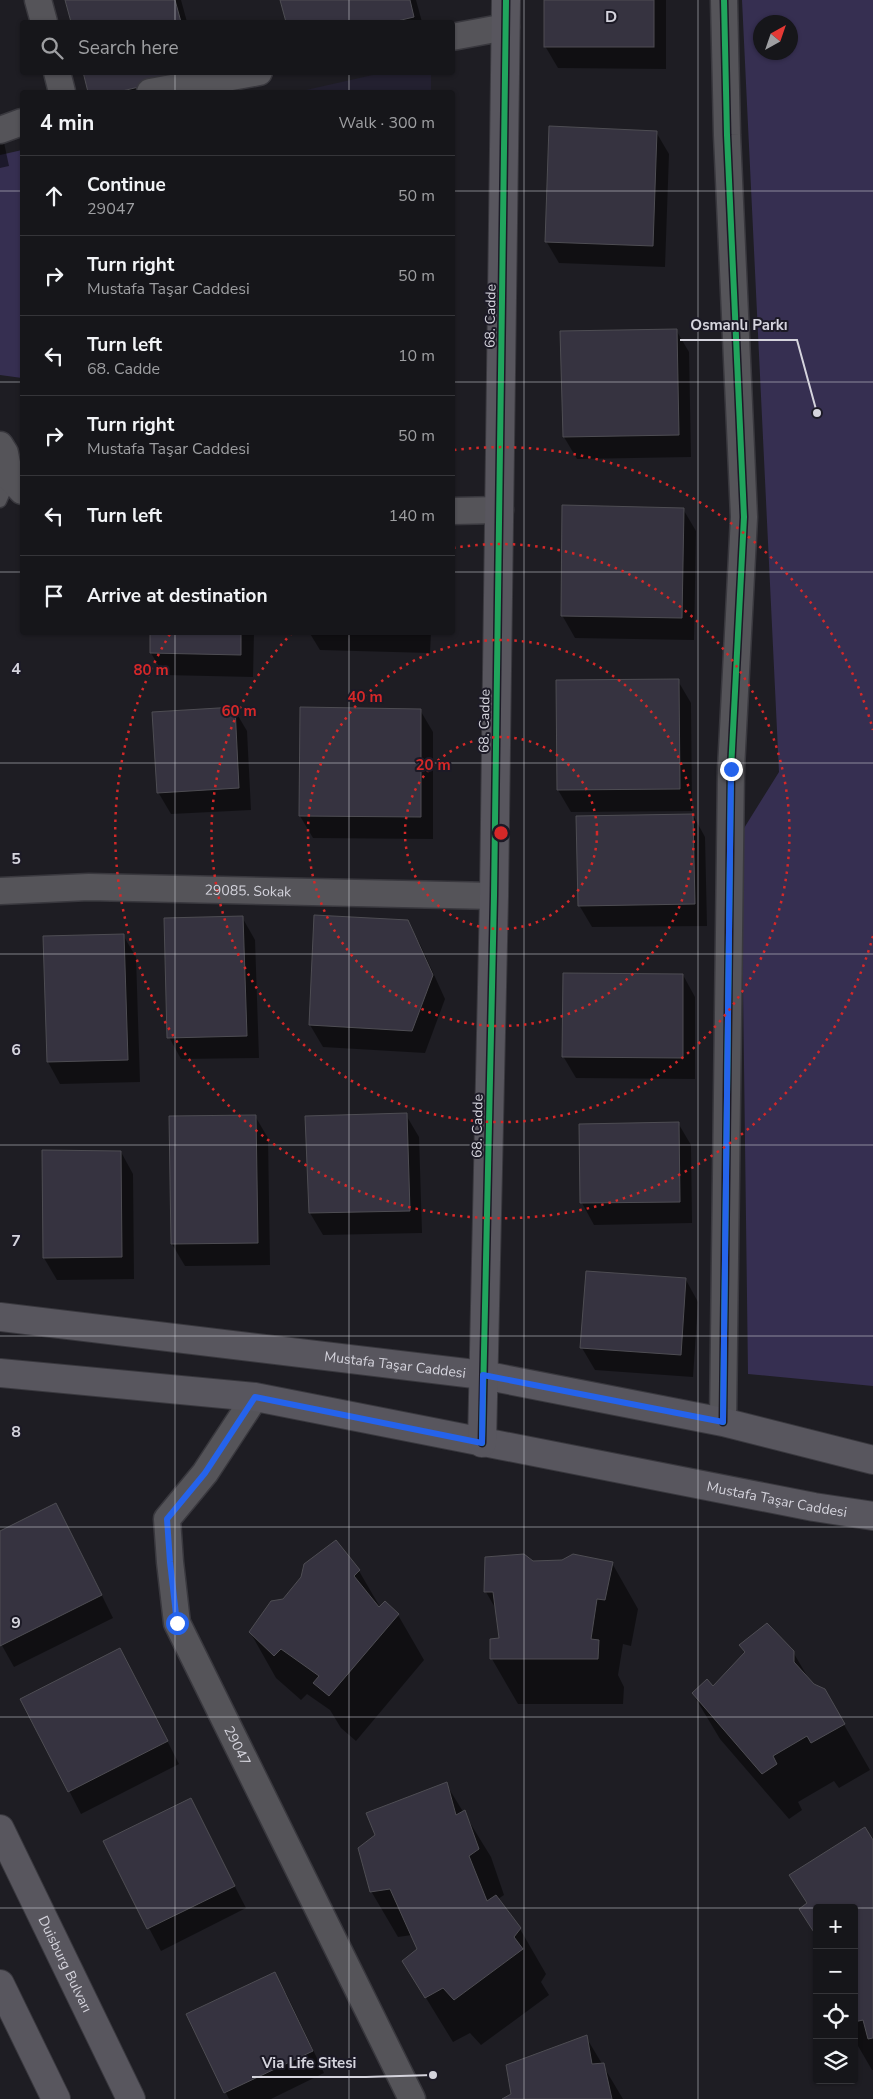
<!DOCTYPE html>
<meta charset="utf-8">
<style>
:root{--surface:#16161a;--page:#1f1f23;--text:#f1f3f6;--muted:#9e9fa2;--line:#353539}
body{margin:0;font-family:"Nunito Sans",sans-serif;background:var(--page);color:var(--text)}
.controls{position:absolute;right:15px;bottom:15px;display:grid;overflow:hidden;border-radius:5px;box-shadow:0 1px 4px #0004}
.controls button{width:45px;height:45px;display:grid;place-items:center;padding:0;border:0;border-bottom:1px solid var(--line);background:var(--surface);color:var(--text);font:25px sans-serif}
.compass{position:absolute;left:753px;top:15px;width:45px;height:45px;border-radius:50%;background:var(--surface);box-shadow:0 1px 4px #0004;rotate:40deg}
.stop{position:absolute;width:15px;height:15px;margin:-11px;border:4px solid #2563eb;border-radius:50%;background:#fff}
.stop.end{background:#2563eb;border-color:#fff;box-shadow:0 1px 5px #0008}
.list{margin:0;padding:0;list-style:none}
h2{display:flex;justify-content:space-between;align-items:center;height:65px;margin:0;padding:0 20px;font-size:21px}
h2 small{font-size:16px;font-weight:400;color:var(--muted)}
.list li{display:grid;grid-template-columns:32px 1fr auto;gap:15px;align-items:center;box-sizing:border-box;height:80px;padding:0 20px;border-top:1px solid var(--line)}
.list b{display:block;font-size:19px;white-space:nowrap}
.list p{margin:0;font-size:16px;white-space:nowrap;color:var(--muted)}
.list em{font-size:16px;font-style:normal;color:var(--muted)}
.icon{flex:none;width:28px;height:28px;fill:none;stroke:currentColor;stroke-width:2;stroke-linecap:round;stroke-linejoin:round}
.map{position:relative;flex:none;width:873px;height:2099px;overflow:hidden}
.search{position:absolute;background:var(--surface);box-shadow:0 1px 4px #0004;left:20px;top:20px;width:435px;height:55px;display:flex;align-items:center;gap:12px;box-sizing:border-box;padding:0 18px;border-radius:5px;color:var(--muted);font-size:19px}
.panel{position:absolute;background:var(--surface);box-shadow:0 1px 4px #0004;left:20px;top:90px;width:435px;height:545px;border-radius:5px}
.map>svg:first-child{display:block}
</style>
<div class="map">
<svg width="873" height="2099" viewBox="0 0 873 2099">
<rect width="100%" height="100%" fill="#1e1d23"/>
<polygon fill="#232030" points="386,72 431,73 431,92 297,92"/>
<g fill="#362f51" fill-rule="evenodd">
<path d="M742,0H873V1386L748,1374L741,833L779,772ZM760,22H790V52H760Z"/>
<polygon points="22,150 22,378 0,375 0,155"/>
</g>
<g fill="#0007">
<polygon points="67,0 181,0 187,22 72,22"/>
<polygon points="282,0 416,0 422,22 287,22"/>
<polygon points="545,0 666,0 666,69 558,68 545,46"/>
<polygon points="85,72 204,92 89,92"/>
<polygon points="0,124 9,166 0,168"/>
<polygon points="656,132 669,154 665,267 559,263 546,241"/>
<polygon points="676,330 689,352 691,457 577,459 564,437 562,332"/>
<polygon points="683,509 696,531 694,640 575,638 562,615"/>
<polygon points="152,632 254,632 253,677 164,675 151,653"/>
<polygon points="309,632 431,632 430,653 320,650"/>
<polygon points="678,681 691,703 692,811 571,812 558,790"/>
<polygon points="234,709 247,731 251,810 171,814 158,792"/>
<polygon points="420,710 433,732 433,839 313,838 300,816"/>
<polygon points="693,815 705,837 707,926 592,927 579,905"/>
<polygon points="242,917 255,940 259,1058 181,1059 169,1037"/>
<polygon points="316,917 407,922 420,944 445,999 425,1053 323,1047 310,1025"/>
<polygon points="123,935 136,957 140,1082 60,1084 48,1062"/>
<polygon points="683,975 695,997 695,1079 576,1078 563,1056"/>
<polygon points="406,1115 419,1137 422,1233 323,1235 310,1213 307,1117"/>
<polygon points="255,1116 268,1138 270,1265 185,1266 172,1244 170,1117"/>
<polygon points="678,1123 691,1145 692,1223 594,1225 582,1203 580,1126"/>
<polygon points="121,1152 133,1174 134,1279 57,1280 44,1258"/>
<polygon points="686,1280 698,1302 693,1377 595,1370 582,1348"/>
<polygon points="68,1527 113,1618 14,1667 0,1642 0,1532"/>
<polygon points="533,1562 612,1563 638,1609 631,1646 623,1644 618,1675 624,1687 623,1704 518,1704 492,1659 500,1639 497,1611 486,1592"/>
<polygon points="359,1571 380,1607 398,1615 424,1660 356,1741 341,1728 330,1710 307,1694 301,1700 276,1678 250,1632 283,1600"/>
<polygon points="741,1645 793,1652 810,1681 813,1685 824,1690 870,1770 839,1788 834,1781 798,1802 802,1810 789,1819 720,1739 693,1694 713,1687 745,1653"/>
<polygon points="132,1672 179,1764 81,1814 22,1699"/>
<polygon points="446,1784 491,1857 504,1895 498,1899 520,1929 546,1974 541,1982 549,1995 481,2045 470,2033 453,2042 404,1962 419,1949 412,1935 398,1937 371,1891"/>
<polygon points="190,1800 246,1908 161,1951 104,1842"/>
<polygon points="873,1842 873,2070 872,2070 854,2039 854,1908 817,1908 817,1938 800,1909 808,1904 791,1875"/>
<polygon points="274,1973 287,1995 324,2073 271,2099 229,2099 188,2015"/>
<polygon points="586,2037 623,2099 504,2099 512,2095"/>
</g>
<g fill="#363340" stroke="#4e4d53">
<polygon points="65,0 175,0 181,22 71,22"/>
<polygon points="280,0 410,0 414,17 393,22 286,22"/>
<rect x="544" y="0" width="110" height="47"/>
<polygon points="83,72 193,72 193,74 118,92 88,92"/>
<polygon points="549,126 657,131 653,246 545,242"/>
<polygon points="677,329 679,435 563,437 560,331"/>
<polygon points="562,505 684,508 682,618 561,616"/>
<polygon points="150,632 241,632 241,655 150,653"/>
<polygon points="679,679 680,789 557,790 556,680"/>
<polygon points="235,707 239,788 157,793 152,712"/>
<polygon points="300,707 421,709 421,817 299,816"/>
<polygon points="693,814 695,904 578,906 576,816"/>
<polygon points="314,915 408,920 433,975 412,1031 309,1025"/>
<polygon points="243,916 247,1036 167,1038 164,918"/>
<polygon points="124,934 128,1060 47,1062 43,936"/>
<polygon points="563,973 683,974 683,1058 562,1057"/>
<polygon points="407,1113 410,1211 309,1213 305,1116"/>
<polygon points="256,1115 258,1243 171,1244 169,1116"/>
<polygon points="679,1122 680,1202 580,1203 579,1124"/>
<polygon points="42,1150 121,1151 122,1257 43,1258"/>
<polygon points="586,1271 686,1278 681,1355 580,1348"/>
<polygon points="56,1503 102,1595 0,1646 0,1531"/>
<polygon points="336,1540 360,1570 354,1576 379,1607 385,1601 399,1614 329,1696 313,1683 319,1676 281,1649 274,1656 249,1632 271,1601 283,1599 301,1577 304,1564"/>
<polygon points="524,1554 533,1561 562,1560 573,1554 613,1562 605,1600 597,1599 591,1639 599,1640 598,1659 490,1659 490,1639 499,1638 493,1592 484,1592 485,1557"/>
<polygon points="767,1623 794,1651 794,1662 814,1684 825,1689 845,1724 811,1743 807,1736 773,1756 777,1764 762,1774 692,1693 707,1679 713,1686 745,1652 739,1645"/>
<polygon points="120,1648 168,1741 68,1792 20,1699"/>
<polygon points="447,1782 456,1815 465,1810 479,1849 469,1856 487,1901 496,1895 521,1928 514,1937 523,1949 454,2000 443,1988 425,1998 402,1961 417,1949 390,1889 370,1892 358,1848 375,1835 366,1813"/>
<polygon points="191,1798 235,1886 147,1929 103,1841"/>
<polygon points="865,1827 873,1840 873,2038 868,2039 863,2020 854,2022 854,1908 817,1908 817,1937 799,1909 807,1903 789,1875"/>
<polygon points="275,1972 313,2051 224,2093 186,2014"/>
<polygon points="587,2035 592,2064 604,2063 612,2099 502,2099 511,2094 506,2065"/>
</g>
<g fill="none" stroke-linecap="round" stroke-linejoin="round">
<defs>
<polyline id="lane" points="0,501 10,478"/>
<g id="street">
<polyline points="38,0 44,22"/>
<polyline points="452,37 506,27"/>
<polyline points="57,72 62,92"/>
<polyline points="150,92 259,72"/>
<polyline points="0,130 22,122"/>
<polyline points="0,445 5,453 10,478 22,491"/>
<polyline points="452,511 500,510"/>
<path id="s1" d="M0,891L89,887L494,896"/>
<path id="s2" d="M255,1397L205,1473L167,1519L170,1562L177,1623L412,2099"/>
<polyline points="723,1422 731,769 744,517 727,135 724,0"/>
</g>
<g id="secondary">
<path id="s3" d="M0,1317L483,1375L723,1422L873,1460"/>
<path id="s4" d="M0,1373L255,1397L814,1507L873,1516"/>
<polyline points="482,1443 494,896 506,0"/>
<path id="s5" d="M0,1829L131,2099"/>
<polyline points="0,1984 56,2099"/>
</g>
</defs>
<use href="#lane" stroke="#39383e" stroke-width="15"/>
<use href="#street" stroke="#39383e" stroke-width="29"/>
<use href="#secondary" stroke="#39383e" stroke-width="30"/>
<use href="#lane" stroke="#555459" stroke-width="12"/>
<use href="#street" stroke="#555459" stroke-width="26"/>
<use href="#secondary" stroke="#58565e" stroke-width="28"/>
<defs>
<g id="cycleway">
<polyline points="723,1422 731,769 744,517 727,135 724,0"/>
<polyline points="482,1443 494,896 506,0"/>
</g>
</defs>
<use href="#cycleway" stroke="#1c1a26" stroke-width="9"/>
<use href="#cycleway" stroke="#20a55d" stroke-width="6"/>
</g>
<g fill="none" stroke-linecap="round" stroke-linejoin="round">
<polyline stroke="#2563eb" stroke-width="6" points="177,1623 170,1562 167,1519 205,1473 255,1397 482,1443 483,1375 723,1422 731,769"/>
</g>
<path fill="none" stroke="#d5d4dd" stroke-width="1" stroke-opacity="0.55" d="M175,0V22M349,0V22M524,0V2099M698,0V2099M175,72V92M349,72V92M0,191H22M452,191H873M0,382H22M452,382H873M0,572H22M452,572H873M175,632V2099M349,632V2099M0,763H873M0,954H873M0,1145H873M0,1336H873M0,1527H873M0,1717H873M0,1908H817M854,1908H873"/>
<g fill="none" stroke="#d62828" stroke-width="2.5" stroke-dasharray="2.5 5">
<circle cx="501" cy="833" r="96"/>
<circle cx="501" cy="833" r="193"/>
<path d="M453 548A289 289 0 1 1 291 634"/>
<path d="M873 936A386 386 0 1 1 170 634M454 450A386 386 0 0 1 873 730"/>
</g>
<g text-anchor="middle" stroke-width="4" stroke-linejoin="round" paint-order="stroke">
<g font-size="14" fill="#d5d4dd" stroke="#1c1a26">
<text transform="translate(490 316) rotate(-89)" y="5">68. Cadde</text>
<text transform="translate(484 721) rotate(-89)" y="5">68. Cadde</text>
<text dy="5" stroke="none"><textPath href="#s1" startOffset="248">29085. Sokak</textPath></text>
<text transform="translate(477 1126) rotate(-89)" y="5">68. Cadde</text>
<text dy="5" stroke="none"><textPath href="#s3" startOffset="398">Mustafa Taşar Caddesi</textPath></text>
<text dy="5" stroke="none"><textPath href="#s4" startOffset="788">Mustafa Taşar Caddesi</textPath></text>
<text dy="5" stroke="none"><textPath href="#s2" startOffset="392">29047</textPath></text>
<text dy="5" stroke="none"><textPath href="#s5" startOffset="150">Duisburg Bulvarı</textPath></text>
</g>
</g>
<g font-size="16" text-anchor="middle" font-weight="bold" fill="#d5d4dd" stroke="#1c1a26" stroke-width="4" stroke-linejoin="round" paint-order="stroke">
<text x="611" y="22">D</text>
<text x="16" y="674">4</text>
<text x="16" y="864">5</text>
<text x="16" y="1055">6</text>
<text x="16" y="1246">7</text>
<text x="16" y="1437">8</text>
<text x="16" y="1628">9</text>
</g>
<circle cx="501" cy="833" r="8" fill="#d62828" stroke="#1c1a26" stroke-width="2.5"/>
<g font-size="15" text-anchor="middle" font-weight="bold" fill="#d62828" stroke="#1c1a26" stroke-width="4" stroke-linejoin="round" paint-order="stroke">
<text x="151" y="675">80 m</text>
<text x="365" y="702">40 m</text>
<text x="239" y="716">60 m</text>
<text x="433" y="770">20 m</text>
</g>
<path fill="none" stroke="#d5d4dd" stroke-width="2" d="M817 413L797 340H680M433 2075L366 2077H252"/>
<g fill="#d5d4dd" stroke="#1c1a26" stroke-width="2">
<circle cx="817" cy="413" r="5"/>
<circle cx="433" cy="2075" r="5"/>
</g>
<g font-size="15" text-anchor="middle" font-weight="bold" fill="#d5d4dd" stroke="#1c1a26" stroke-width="4" stroke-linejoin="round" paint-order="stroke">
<text x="739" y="330">Osmanlı Parkı</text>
<text x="309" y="2068">Via Life Sitesi</text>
</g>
</svg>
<div class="controls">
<button>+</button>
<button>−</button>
<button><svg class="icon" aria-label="locate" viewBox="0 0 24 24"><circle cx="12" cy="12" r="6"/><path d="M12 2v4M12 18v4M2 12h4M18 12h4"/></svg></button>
<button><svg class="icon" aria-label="layers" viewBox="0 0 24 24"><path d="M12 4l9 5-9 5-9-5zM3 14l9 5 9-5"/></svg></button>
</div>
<svg class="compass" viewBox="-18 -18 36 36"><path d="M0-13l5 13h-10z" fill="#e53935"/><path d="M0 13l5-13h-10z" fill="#9e9fa2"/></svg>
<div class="stop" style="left:177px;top:1623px"></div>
<div class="stop end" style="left:731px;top:769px"></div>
<div class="search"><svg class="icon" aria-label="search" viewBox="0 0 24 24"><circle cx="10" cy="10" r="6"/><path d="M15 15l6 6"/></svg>Search here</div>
<section class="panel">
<h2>4 min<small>Walk · 300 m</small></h2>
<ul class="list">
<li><svg class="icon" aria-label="ahead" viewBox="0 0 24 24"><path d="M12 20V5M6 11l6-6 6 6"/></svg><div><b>Continue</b><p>29047</p></div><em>50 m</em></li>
<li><svg class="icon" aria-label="right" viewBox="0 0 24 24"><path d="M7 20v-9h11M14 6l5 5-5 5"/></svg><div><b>Turn right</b><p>Mustafa Taşar Caddesi</p></div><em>50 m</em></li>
<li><svg class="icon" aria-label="left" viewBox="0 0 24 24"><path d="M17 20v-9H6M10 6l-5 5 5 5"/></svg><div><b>Turn left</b><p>68. Cadde</p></div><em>10 m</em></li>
<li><svg class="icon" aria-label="right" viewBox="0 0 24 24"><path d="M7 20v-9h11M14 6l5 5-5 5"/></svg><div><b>Turn right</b><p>Mustafa Taşar Caddesi</p></div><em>50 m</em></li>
<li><svg class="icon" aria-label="left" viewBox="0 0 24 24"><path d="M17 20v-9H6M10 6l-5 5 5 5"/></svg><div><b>Turn left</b></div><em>140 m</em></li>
<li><svg class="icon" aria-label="arrive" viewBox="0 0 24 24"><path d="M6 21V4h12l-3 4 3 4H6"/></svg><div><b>Arrive at destination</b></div></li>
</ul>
</section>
</div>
